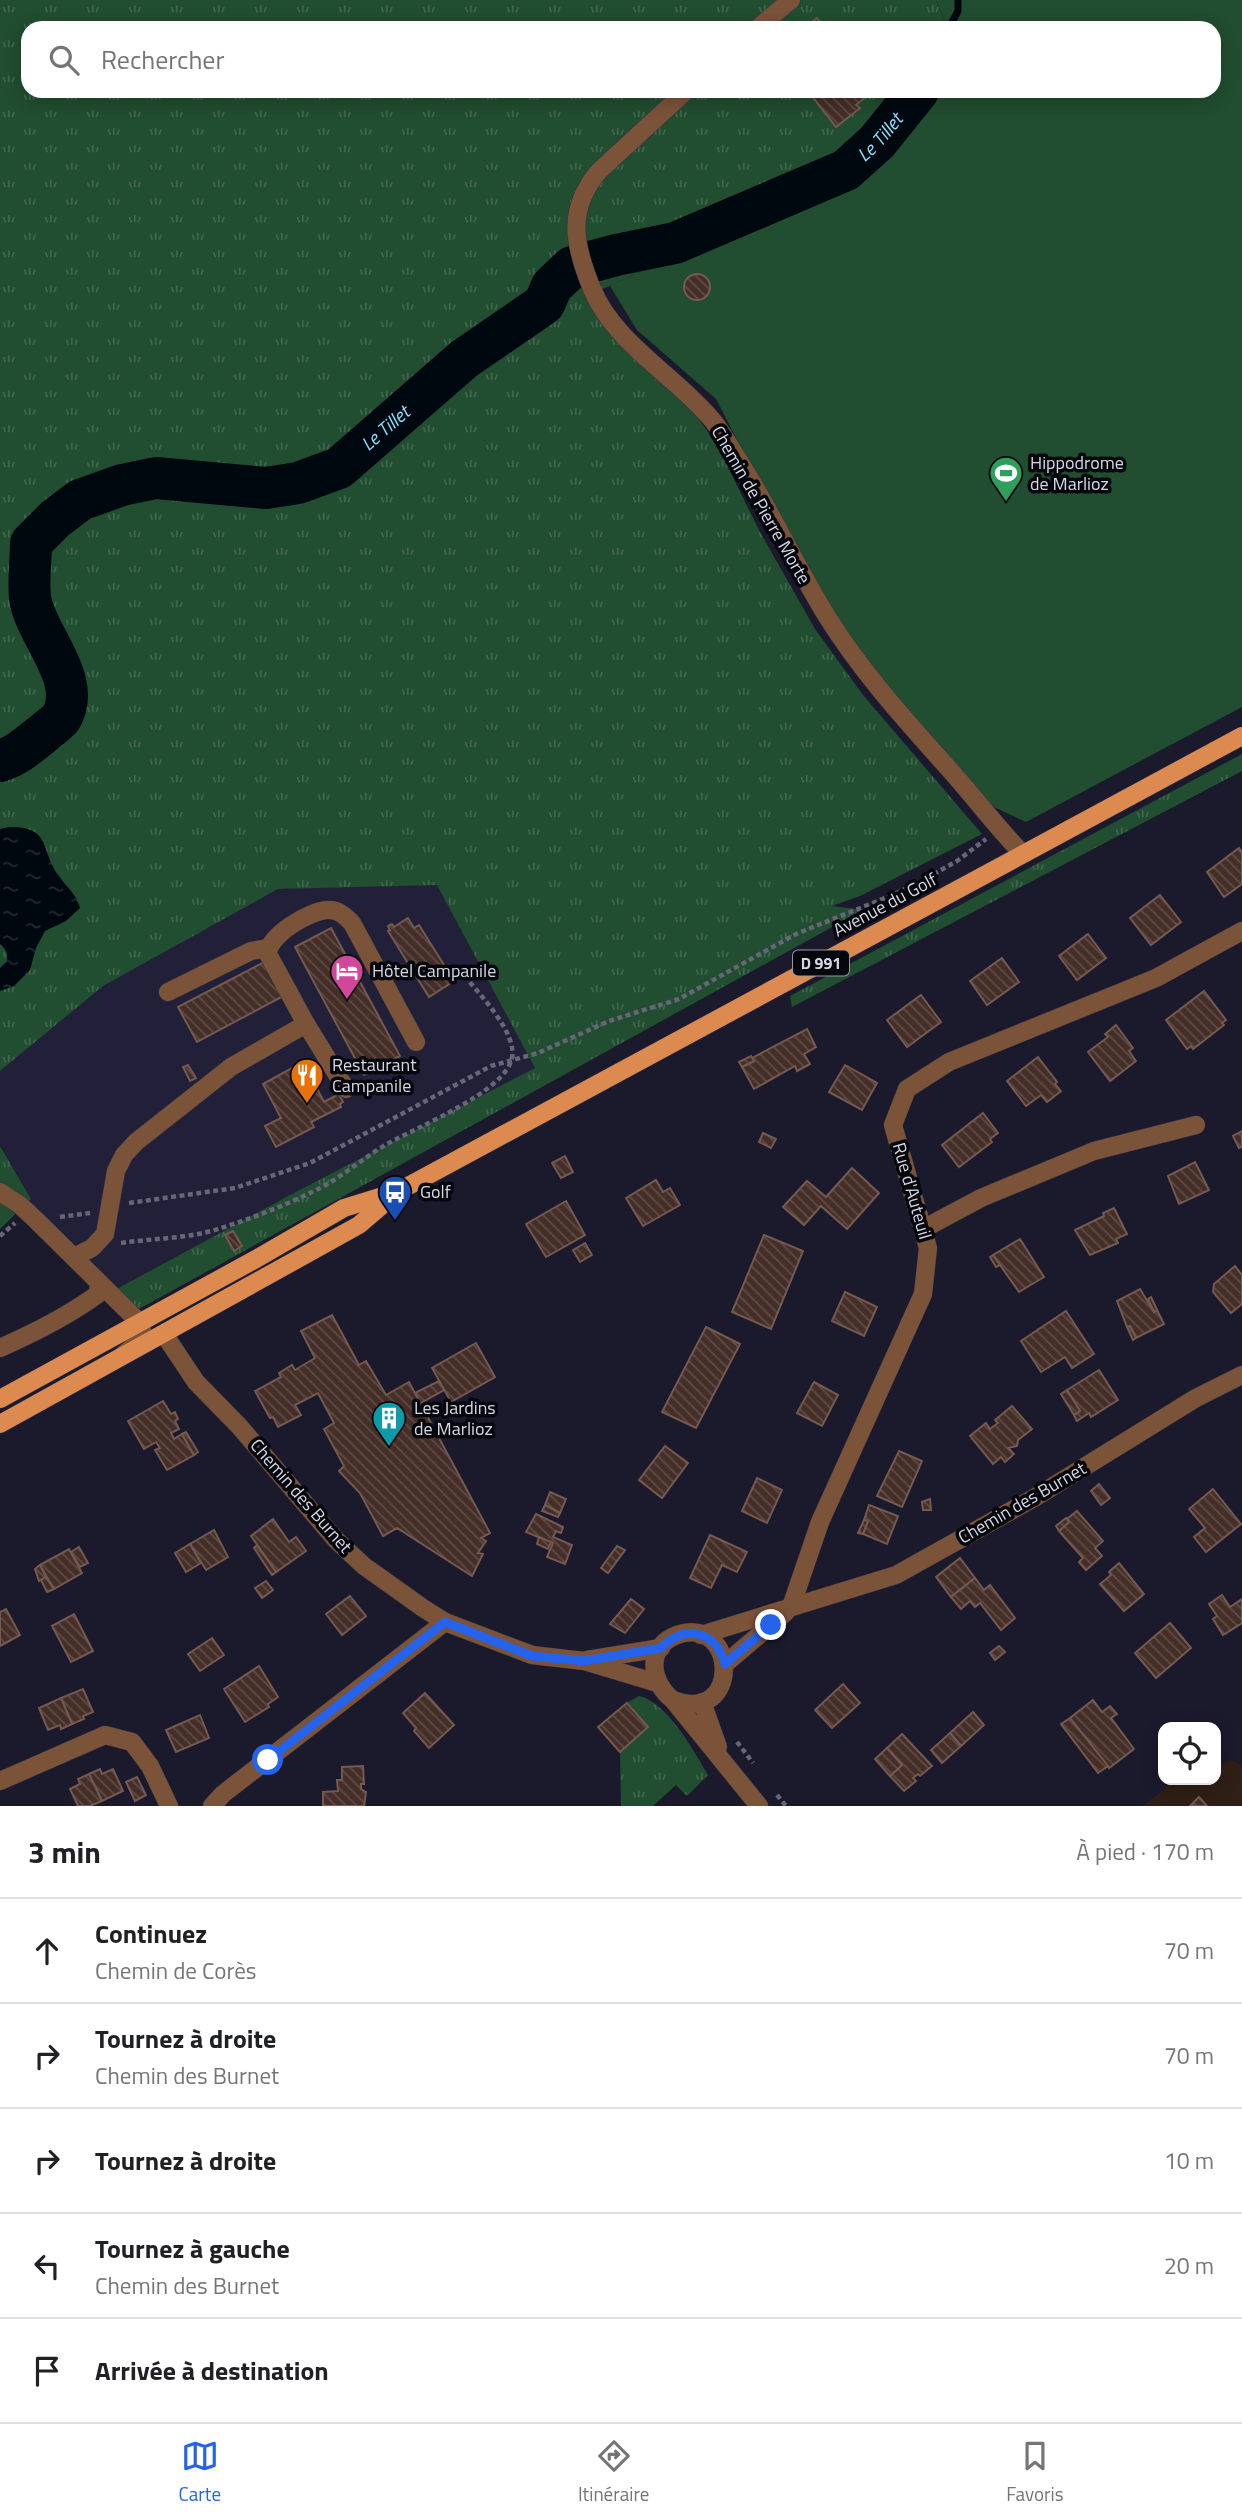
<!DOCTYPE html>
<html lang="fr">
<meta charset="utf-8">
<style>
:root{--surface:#fff;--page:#f6f6f6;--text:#202124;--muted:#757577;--line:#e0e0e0;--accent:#2563eb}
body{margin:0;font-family:"Titillium Web",sans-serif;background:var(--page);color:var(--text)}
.controls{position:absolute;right:21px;bottom:21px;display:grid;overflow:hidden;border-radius:14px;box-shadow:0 4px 18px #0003}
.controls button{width:63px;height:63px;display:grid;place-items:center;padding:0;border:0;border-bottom:2px solid var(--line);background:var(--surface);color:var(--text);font:35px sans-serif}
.stop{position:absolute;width:21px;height:21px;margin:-16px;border:5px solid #2563eb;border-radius:50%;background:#fff}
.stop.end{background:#2563eb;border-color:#fff;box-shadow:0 2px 7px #0008}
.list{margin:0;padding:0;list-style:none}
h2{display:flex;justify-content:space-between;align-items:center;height:91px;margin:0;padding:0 28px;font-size:30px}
h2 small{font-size:23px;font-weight:400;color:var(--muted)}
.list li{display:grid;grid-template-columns:46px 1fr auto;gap:21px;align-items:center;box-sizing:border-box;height:105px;padding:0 28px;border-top:2px solid var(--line)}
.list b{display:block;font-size:26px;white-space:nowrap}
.list p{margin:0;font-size:23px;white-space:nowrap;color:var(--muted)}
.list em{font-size:23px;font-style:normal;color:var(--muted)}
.icon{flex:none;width:38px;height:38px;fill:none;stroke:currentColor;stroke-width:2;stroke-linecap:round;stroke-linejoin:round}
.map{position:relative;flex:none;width:1242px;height:1806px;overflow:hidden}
.search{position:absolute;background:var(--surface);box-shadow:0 4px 18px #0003;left:21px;right:21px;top:21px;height:77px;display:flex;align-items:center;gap:18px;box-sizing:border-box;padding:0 24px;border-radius:21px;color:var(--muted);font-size:26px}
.sheet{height:616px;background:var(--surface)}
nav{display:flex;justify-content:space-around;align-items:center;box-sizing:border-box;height:98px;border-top:2px solid var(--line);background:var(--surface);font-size:19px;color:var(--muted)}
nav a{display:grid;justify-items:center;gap:4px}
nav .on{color:var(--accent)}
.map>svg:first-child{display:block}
</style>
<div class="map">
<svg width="1242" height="1806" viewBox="0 0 1242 1806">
<defs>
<pattern id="grass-tufts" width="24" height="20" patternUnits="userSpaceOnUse" patternTransform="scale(1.75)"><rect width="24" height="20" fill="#214d30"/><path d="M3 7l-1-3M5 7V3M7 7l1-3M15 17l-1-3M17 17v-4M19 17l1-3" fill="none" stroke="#40664e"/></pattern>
<pattern id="water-ripples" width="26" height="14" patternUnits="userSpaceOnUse" patternTransform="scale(1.75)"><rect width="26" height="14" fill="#00080f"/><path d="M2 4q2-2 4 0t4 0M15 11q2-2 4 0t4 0" fill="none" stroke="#242b32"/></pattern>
<pattern id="building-back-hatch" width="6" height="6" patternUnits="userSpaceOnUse" patternTransform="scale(1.75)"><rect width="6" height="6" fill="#452e27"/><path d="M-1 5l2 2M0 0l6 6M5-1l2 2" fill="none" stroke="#5f4c46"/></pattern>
</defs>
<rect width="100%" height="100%" fill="#1b192c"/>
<polygon fill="#222039" points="436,882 536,1068 290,1195 113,1291 22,1208 31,1199 0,1145 0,1071 103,986 278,889"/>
<polygon fill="#2f1f16" points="1234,1760 1242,1767 1242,1806 1142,1806 1177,1780 1216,1780 1216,1765"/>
<g fill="url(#grass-tufts)">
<polygon points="0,0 936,0 948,28 28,28 28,91 931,91 903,130 860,172 742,221 610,286 586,295 628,353 692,410 716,443 760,532 815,629 863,695 982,834 860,896 832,906 863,910 139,1309 113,1291 290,1195 535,1068 437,885 278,889 103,986 0,1071"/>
<polygon points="1242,754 1242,771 792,1007 790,996"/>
<polygon points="0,1146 31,1199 0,1229"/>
<path d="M639,1696C667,1702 694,1751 708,1775L687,1796L676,1785L653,1806H621L620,1752L648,1727L628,1702Z"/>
</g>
<polygon fill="#214d30" points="936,0 1242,0 1242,707 1026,822 983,802 824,608 716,399 637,330 610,286 742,221 860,172 903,130 931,91 1214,91 1214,28 948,28"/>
<path fill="url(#water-ripples)" d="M9,827C52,826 40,851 59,876C67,888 76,893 80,908L66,921L45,931L36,948L30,970L14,986L0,991V968L7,961C8,953 6,949 0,944V829Z"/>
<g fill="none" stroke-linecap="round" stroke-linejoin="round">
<polyline stroke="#00080f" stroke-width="7" points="949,28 958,11 958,0"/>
<path stroke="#00080f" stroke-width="42" id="s1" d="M0,761C17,756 31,743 45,732C49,728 57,723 61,718C84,679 34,634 30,597C28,580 31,561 31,543L55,519L80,500L122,485L156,478L266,488L298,483L339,468L464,359L544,304L552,286L572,267L616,255L675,243L846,170L877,142L918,91"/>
</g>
<g fill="url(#building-back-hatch)" stroke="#735950" stroke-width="2">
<polygon points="817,18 825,28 805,28"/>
<polygon points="808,91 873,91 856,105 860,108 836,127"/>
<circle cx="697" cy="287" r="13"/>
<polygon points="1239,848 1242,852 1242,884 1224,897 1207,872"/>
<polygon points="1160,895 1181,922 1151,945 1130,918"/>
<polygon points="408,918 414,928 419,925 454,981 429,997 388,931 390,930 388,926 392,924 394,927"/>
<polygon points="331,928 400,1056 364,1075 295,947"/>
<polygon points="1088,934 1106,958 1077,980 1059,956"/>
<polygon points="1002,958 1019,982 987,1005 970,981"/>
<polygon points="268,960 287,994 197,1042 178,1007"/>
<polygon points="1204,991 1226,1020 1222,1023 1224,1025 1193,1049 1191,1046 1187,1049 1166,1020"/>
<polygon points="921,995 941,1022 907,1047 887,1020"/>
<polygon points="1116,1025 1133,1048 1129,1051 1136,1061 1110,1081 1088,1052 1108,1037 1105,1034"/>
<polygon points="807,1029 816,1047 804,1054 810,1064 797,1071 795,1066 754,1089 742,1067 754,1061 752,1058"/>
<polygon points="751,1056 754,1061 742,1067 739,1062"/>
<polygon points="1038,1057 1057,1082 1055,1084 1061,1091 1047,1102 1041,1095 1026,1106 1007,1081"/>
<polygon points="303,1062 324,1102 339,1094 343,1102 340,1104 341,1107 311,1122 314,1127 276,1147 265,1126 281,1118 263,1084"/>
<polygon points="188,1065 196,1078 190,1081 183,1067"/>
<polygon points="845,1065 877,1083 862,1110 829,1092"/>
<polygon points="983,1113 998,1133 990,1139 992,1142 959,1167 942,1145"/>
<polygon points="1242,1131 1242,1147 1239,1148 1233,1136"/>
<polygon points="763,1133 776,1139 771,1148 759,1142"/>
<polygon points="565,1156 573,1172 561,1178 552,1163"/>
<polygon points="1195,1162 1209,1190 1179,1204 1168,1176"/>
<polygon points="852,1168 879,1193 847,1229 821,1206 804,1225 783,1207 807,1181 826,1197"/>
<polygon points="656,1180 663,1192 670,1188 680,1205 643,1226 626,1198"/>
<polygon points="566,1201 585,1235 546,1257 526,1224"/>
<polygon points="1114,1208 1127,1234 1116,1239 1118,1243 1090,1255 1075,1230 1104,1216 1103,1213"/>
<polygon points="233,1231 242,1246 234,1251 225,1235"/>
<polygon points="764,1235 803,1251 771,1329 732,1312"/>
<polygon points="1020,1239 1044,1277 1019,1292 993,1255"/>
<polygon points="585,1243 592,1255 580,1262 573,1250"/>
<polygon points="993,1255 1000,1265 996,1267 990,1257"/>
<polygon points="1235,1266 1242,1275 1242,1304 1231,1313 1213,1292 1214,1284"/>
<polygon points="1140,1289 1154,1312 1157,1310 1164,1324 1136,1338 1130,1326 1127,1327 1117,1301"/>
<polygon points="845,1292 877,1307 864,1336 832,1321"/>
<polygon points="1151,1297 1157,1310 1154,1312 1148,1299"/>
<polygon points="1066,1311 1094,1354 1072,1368 1065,1357 1041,1372 1021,1341"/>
<polygon points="332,1315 359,1365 366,1361 386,1395 409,1382 490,1533 481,1538 486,1541 478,1553 483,1554 472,1576 397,1528 383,1536 360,1493 339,1471 344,1466 324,1429 334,1423 318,1393 295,1405 301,1415 278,1427 273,1417 270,1418 255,1391 281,1377 279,1373 292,1365 295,1370 315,1358 301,1331"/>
<polygon points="1130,1326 1136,1338 1133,1340 1127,1327"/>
<polygon points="706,1327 740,1344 696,1428 662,1412"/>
<polygon points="476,1343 495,1377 451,1402 432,1368"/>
<polygon points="1099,1370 1118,1400 1091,1417 1089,1413 1077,1421 1074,1415 1080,1411 1067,1390"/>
<polygon points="439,1381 444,1390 421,1403 415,1393"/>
<polygon points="814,1382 838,1395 822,1426 797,1413"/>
<polygon points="1067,1390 1080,1411 1074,1415 1061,1394"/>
<polygon points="163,1401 171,1414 175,1412 178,1419 175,1421 179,1429 171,1433 174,1439 182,1434 194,1455 167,1470 155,1450 160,1448 156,1442 144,1449 128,1421"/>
<polygon points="1012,1406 1032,1429 1018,1440 1017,1446 1008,1448 1014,1454 1005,1462 1001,1457 993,1464 970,1436 986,1423 990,1429 998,1423 995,1420"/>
<polygon points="186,1432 198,1452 194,1455 182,1434"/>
<polygon points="665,1446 688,1463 662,1498 639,1480"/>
<polygon points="899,1451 922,1461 902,1507 877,1496"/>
<polygon points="757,1478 782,1490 767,1523 742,1511"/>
<polygon points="1099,1484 1110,1498 1101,1505 1091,1491"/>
<polygon points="1213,1489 1241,1524 1206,1552 1194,1537 1205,1528 1189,1509"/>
<polygon points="550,1492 566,1499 560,1513 545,1505"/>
<polygon points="930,1499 931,1510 923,1510 922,1502"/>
<polygon points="545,1505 560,1513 558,1517 542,1511"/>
<polygon points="869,1505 898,1516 887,1544 863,1534 868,1521 864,1520"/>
<polygon points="1077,1511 1103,1541 1095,1548 1102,1556 1086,1570 1079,1562 1083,1558 1059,1531 1069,1522 1067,1519"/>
<polygon points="536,1514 563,1527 561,1533 556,1531 553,1537 572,1545 565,1564 547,1557 553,1543 526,1532"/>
<polygon points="1066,1518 1069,1522 1059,1531 1056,1526"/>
<polygon points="273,1519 289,1542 296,1537 306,1551 276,1572 251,1536"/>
<polygon points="864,1520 868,1521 863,1534 858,1533"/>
<polygon points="214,1530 228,1557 206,1570 190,1544"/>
<polygon points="710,1535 747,1552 737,1572 722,1565 711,1588 690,1578"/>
<polygon points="539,1537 551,1542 548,1549 537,1544"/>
<polygon points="190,1544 201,1563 186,1572 175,1553"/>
<polygon points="257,1545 276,1572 272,1575 254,1548"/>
<polygon points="617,1546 625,1550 608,1573 601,1568"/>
<polygon points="79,1547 88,1563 80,1567 71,1552"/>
<polygon points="69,1549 82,1573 54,1589 40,1565"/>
<polygon points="960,1558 975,1578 951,1597 936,1577"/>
<polygon points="1119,1563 1144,1594 1124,1611 1100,1584 1111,1575 1109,1572"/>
<polygon points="40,1565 46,1577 39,1581 35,1569"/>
<polygon points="46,1577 54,1589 47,1592 41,1580"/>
<polygon points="975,1578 984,1590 990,1585 1015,1618 1001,1630 980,1603 975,1607 970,1601 961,1609 951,1597"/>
<polygon points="266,1581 273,1590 262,1598 255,1588"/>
<polygon points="1222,1595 1230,1607 1242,1599 1242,1623 1223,1635 1213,1619 1217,1616 1209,1604"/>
<polygon points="350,1596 366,1616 342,1635 326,1614"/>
<polygon points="631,1599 644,1609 625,1633 610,1624"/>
<polygon points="6,1609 20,1635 0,1646 0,1612"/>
<polygon points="74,1614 93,1651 71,1662 52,1626"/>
<polygon points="1170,1623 1191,1648 1156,1678 1135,1653"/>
<polygon points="212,1638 224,1655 200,1671 188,1654"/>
<polygon points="999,1646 1005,1652 995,1660 990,1653"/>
<polygon points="259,1666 278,1697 268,1704 269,1707 245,1722 224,1689"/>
<polygon points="843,1684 860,1703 832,1728 815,1710"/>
<polygon points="83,1689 93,1712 83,1716 84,1719 72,1724 61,1698"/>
<polygon points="425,1693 454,1725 429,1748 414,1731 416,1728 403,1713"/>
<polygon points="61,1698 72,1724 61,1729 60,1725 48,1730 39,1708"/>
<polygon points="1093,1700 1102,1712 1110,1706 1117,1714 1111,1718 1134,1749 1109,1768 1070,1718"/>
<polygon points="627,1703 648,1727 620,1752 598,1727"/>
<polygon points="973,1712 984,1725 961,1746 950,1733"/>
<polygon points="200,1715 209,1738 176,1752 166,1730"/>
<polygon points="1070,1718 1108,1766 1098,1773 1061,1724"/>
<polygon points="950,1733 961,1746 942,1763 931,1750"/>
<polygon points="902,1734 932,1766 920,1776 918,1774 913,1778 916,1781 904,1791 890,1776 902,1765 887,1748"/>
<polygon points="887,1748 902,1765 890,1776 875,1759"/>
<polygon points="363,1766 364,1784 361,1784 361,1789 366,1792 364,1806 323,1806 323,1792 338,1791 337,1780 342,1780 342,1767"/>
<polygon points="100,1769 102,1774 113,1769 123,1791 102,1801 89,1774"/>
<polygon points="89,1774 102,1801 90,1806 78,1806 70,1789 80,1784 78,1779"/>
<polygon points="137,1777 146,1795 135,1801 126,1782"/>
<polygon points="1199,1797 1207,1806 1190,1806"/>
</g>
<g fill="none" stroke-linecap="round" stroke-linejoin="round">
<defs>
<g id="minor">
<polyline points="758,28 791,0"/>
<path d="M686,91L599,171C566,210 574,245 592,289C615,344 676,376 713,421C722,432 729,445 736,456C770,508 795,565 828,618C865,677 911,726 957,778C979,803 999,830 1023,854"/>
<polyline points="168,992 251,951 268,948"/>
<path d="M346,1089L306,1024L268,954C268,935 311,910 328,910C338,909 345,916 352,923L416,1042"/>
<polyline points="0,1192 20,1205 36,1220 139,1322 142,1331 135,1345 123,1355"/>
<polyline points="923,1229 981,1198 1094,1151 1196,1125"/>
<polyline points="74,1257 92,1248 105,1234 116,1171 124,1155 136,1142 231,1067 306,1024"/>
<polyline points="164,1334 196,1382 239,1426 336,1540 364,1566 423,1608 445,1622 532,1655 584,1661 657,1683"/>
<path d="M0,1348C34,1333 68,1316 98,1294L99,1284"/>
<polyline points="791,1607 820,1522 923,1294 928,1248 893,1125 907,1089 949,1062 1156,978 1242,931"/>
<polyline points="701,1635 896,1575 1034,1498 1196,1398 1242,1375"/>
<polyline points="587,1660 661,1648"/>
<polyline points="725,1664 786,1612"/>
<path d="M673,1700C742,1726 738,1614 677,1635C645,1647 650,1682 673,1700L759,1806"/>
<polyline points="702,1702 718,1747"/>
<polyline points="0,1781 105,1735 132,1742 150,1766 169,1806"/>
<polyline points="212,1806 223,1794 445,1622"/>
</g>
<g id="major">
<polyline points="0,1399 256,1259 344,1208 399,1191 1242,736"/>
<polyline points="0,1424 359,1225 394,1195"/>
</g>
</defs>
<use href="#minor" stroke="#353446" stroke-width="19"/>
<use href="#major" stroke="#353446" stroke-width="19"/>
<g stroke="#676677" stroke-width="4.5" stroke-dasharray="5 3.5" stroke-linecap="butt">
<polyline points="129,1203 235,1188 310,1163 491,1066 538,1053 609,1021 679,999 796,934 895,894 923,880 957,861 986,839"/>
<polyline points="60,1217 90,1213"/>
<polyline points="0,1236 15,1223"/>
<path d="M121,1243C154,1238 189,1239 221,1228C253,1218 286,1205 316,1190C341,1178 363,1158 387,1144C417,1127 505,1092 512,1058C517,1034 483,998 468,980"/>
<polyline points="737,1742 753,1763"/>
<polyline points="777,1795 786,1806"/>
</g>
<use href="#minor" stroke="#7b5339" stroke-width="18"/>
<use href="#major" stroke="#dc8a4f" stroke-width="18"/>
</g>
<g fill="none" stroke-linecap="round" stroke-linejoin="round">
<path stroke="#2563eb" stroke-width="9" d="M268,1760L445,1622L532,1656L584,1661L661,1648C685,1623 716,1631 725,1664L771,1625"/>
</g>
<defs>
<symbol id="stadium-pin" viewBox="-11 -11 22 30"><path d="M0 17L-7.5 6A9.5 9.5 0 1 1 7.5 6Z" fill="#2e9e5b" stroke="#06060d"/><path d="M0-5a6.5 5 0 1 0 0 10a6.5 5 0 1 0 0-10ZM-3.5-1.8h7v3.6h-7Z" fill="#fff"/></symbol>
<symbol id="hotel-pin" viewBox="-11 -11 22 30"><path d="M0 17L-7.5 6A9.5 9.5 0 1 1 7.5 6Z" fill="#d1479c" stroke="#06060d"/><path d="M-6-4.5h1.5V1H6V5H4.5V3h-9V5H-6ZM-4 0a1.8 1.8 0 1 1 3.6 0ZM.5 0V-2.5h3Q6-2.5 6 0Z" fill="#fff"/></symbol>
<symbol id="restaurant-pin" viewBox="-11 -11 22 30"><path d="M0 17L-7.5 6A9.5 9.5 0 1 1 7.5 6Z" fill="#e8710a" stroke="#06060d"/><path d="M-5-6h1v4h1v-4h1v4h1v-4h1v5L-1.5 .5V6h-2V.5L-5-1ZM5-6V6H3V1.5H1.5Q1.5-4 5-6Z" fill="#fff"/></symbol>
<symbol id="bus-pin" viewBox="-11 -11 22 30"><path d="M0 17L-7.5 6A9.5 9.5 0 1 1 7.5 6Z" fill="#1a4fb4" stroke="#06060d"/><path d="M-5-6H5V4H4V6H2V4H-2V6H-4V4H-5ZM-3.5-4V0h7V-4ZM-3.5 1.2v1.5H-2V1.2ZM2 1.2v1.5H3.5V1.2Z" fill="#fff"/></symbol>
<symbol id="building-pin" viewBox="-11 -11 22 30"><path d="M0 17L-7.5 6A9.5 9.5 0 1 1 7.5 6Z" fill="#0f9aa8" stroke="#06060d"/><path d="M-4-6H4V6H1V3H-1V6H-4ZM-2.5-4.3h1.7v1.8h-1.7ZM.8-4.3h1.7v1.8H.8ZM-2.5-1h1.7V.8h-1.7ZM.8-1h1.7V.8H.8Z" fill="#fff"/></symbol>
</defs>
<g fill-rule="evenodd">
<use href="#stadium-pin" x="987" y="454" width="38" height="52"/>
<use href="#hotel-pin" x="328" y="952" width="38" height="52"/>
<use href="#restaurant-pin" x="288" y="1056" width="38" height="52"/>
<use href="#bus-pin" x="376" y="1173" width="38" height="52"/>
<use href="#building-pin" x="370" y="1399" width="38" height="52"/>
</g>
<g text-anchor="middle" stroke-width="7" stroke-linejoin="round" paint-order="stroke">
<rect fill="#06060d" stroke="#9898a4" stroke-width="2" x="793" y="950.5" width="56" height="25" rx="5"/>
<g font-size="16" font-weight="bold" fill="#d7d7e4">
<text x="821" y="969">D 991</text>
</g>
<g font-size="18" fill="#d7d7e4" stroke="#06060d" text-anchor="start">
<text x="1030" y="469">Hippodrome<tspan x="1030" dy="21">de Marlioz</tspan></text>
<text x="372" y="977">Hôtel Campanile</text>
<text x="332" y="1071">Restaurant<tspan x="332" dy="21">Campanile</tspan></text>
<text x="420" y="1198">Golf</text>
<text x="414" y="1414">Les Jardins<tspan x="414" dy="21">de Marlioz</tspan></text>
</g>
<g font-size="18" fill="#d7d7e4" stroke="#06060d">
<text transform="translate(761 505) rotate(60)" y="6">Chemin de Pierre Morte</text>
<text transform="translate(885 905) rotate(-28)" y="6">Avenue du Golf</text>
<text transform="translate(912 1191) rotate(74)" y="6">Rue d'Auteuil</text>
<text transform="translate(301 1496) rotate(49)" y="6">Chemin des Burnet</text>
<text transform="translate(1022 1503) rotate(-30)" y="6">Chemin des Burnet</text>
</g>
<g font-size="19" font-style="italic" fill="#89e1fe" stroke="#06060d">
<text dy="7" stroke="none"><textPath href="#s1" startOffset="1239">Le Tillet</textPath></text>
<text dy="7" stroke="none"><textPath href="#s1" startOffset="651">Le Tillet</textPath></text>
</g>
</g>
</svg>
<div class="controls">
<button><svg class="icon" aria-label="locate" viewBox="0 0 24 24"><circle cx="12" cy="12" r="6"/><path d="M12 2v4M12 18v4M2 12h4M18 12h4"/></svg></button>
</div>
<div class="stop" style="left:268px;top:1760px"></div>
<div class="stop end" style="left:771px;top:1625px"></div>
<div class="search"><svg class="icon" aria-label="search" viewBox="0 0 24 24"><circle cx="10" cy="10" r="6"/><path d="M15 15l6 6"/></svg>Rechercher</div>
</div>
<section class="sheet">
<h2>3 min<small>À pied · 170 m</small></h2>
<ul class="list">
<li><svg class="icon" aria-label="ahead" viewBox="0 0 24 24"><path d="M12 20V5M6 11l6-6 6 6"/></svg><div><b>Continuez</b><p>Chemin de Corès</p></div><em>70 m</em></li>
<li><svg class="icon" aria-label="right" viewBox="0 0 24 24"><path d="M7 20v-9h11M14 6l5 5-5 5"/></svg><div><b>Tournez à droite</b><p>Chemin des Burnet</p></div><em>70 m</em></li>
<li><svg class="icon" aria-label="right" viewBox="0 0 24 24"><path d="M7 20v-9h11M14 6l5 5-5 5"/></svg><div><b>Tournez à droite</b></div><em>10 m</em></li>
<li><svg class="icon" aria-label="left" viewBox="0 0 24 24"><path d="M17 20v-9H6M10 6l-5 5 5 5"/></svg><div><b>Tournez à gauche</b><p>Chemin des Burnet</p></div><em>20 m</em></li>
<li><svg class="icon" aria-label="arrive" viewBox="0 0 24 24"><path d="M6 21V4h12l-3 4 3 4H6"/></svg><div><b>Arrivée à destination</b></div></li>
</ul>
</section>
<nav>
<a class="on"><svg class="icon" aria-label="map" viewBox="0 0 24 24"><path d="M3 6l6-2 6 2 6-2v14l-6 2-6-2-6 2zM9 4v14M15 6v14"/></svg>Carte</a>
<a><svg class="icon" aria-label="directions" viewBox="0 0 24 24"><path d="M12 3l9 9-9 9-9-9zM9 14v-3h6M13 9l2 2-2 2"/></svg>Itinéraire</a>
<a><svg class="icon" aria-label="saved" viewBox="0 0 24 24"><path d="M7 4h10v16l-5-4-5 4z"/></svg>Favoris</a>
</nav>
